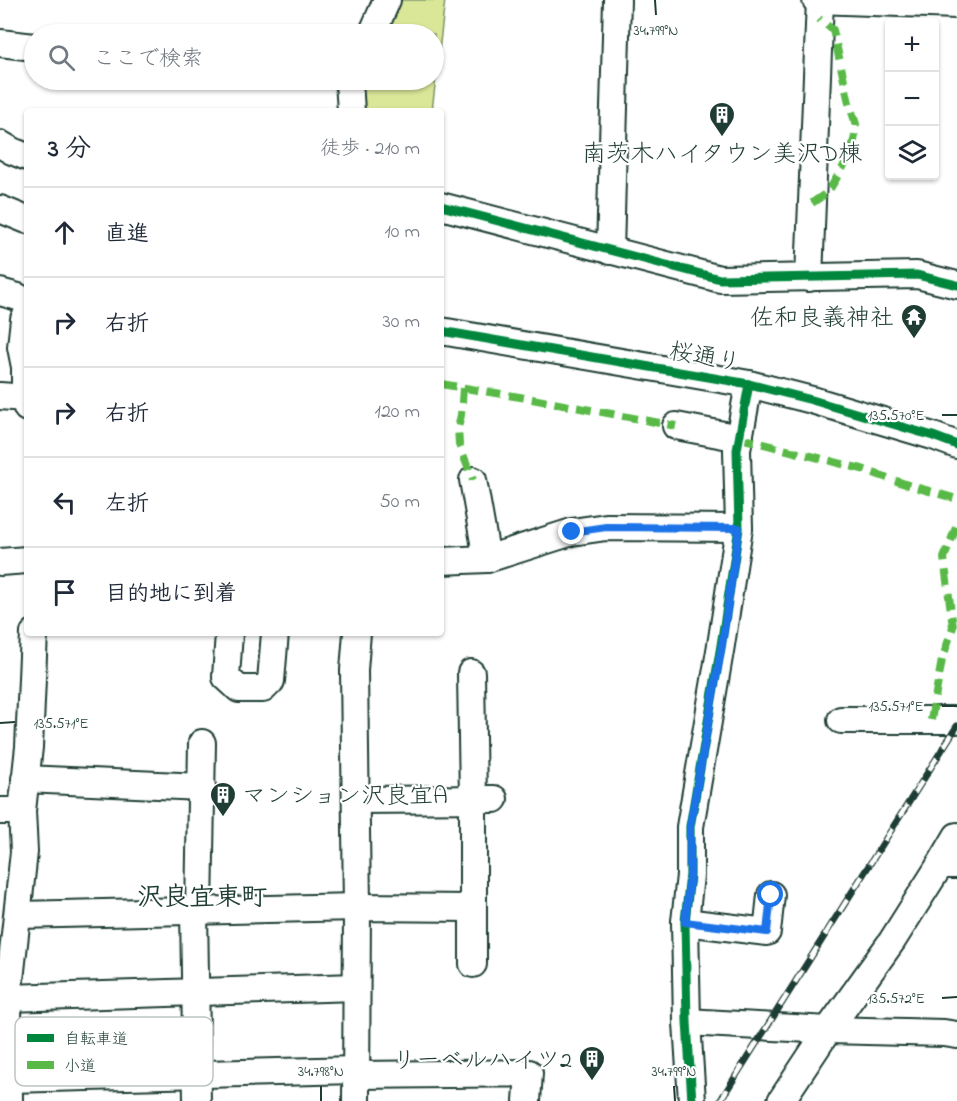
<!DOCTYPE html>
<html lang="ja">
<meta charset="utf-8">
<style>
:root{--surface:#fff;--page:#f6f6f7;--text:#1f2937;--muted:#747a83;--line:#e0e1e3}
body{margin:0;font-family:"Indie Flower","Klee One",sans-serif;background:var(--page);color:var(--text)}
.controls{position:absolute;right:18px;top:18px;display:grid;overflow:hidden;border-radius:6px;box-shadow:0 2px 4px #0004}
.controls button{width:54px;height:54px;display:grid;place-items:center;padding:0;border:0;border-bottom:2px solid var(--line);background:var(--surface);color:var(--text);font:30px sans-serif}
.stop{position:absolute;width:18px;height:18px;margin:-14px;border:4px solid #1a73e8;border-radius:50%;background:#fff}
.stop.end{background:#1a73e8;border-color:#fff;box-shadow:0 2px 6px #0008}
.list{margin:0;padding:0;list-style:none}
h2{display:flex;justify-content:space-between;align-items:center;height:78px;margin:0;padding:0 24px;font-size:26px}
h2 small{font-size:20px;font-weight:400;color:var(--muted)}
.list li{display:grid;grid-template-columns:39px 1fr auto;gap:18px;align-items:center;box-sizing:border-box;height:90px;padding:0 24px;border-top:2px solid var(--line)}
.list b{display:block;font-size:22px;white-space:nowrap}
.list em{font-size:20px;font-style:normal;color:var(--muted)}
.icon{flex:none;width:33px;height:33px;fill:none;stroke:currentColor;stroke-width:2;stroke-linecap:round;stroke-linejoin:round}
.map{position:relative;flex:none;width:957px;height:1101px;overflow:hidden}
.search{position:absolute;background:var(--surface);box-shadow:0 2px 4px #0004;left:24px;top:24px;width:420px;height:66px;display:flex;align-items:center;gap:15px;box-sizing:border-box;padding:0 21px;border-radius:33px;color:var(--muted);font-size:22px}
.panel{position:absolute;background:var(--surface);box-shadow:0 2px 4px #0004;left:24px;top:108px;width:420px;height:528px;border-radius:6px}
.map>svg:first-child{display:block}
</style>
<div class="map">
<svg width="957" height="1101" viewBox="0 0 957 1101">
<rect width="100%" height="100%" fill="#fff"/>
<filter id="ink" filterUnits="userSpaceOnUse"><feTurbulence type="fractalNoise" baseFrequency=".0167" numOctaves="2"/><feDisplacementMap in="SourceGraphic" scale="12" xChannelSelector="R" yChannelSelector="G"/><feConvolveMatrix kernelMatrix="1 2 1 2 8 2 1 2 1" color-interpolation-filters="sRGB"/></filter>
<g filter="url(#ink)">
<polygon fill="#dae799" stroke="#7c9266" stroke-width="1.5" points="399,0 445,0 432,111 362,111 362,80 434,80 434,34 385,34 392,23"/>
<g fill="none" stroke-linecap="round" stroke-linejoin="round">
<defs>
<g id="minor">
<polyline points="816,0 957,5"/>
<polyline points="372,34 387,0"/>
<polyline points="0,43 34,47"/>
<polyline points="350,80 349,82 351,111"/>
<polyline points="0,144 12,151 27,157"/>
<polyline points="441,206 720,279 917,275 957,285"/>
<polyline points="0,209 27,220"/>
<polyline points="610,251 617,0"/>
<polyline points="809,278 820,0"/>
<polyline points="0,292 18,297 27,302"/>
<polyline points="27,316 24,319 21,347 25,367 25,398 27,408"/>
<polyline points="441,331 749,384 812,400 933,436 957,445"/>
<polyline points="0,396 25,398"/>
<polyline points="676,426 740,438"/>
<polyline points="473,480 487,559"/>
<polyline points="441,561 487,559 572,532 606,527 739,528"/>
<polyline points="0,562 27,560"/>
<polyline points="229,633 226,677 239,689 263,689 271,681 275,633"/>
<polyline points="471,673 473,799 473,964"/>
<polyline points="841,720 957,720"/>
<polyline points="25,779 202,787"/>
<polyline points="356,800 494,799"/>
<polyline points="0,811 22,811 24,852 8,998 9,1101"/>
<polyline points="22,811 29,747 34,633"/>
<polyline points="940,865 957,836"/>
<polyline points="194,911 197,1101"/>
<polyline points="199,911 202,743"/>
<polyline points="18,915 357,907 473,908"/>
<polyline points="685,922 767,932 771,895"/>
<polyline points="8,998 356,987"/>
<polyline points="687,1022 828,1030 944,1033 957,1035"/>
<polyline points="356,1075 529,1073 527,1101"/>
<polyline points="9,1079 356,1070"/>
<polyline points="356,1101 357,907 354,670 357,633"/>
<polyline points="692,1101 687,1022 685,922 690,875 690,827 721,645 739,528 737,450 749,384"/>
<polyline points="781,1101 828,1030 892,941 940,865 957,865"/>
</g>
</defs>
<use href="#minor" stroke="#1f3d34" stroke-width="30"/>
<use href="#minor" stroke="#fff" stroke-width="26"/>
<defs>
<polyline id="rail" points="720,1101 957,726"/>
</defs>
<use href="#rail" stroke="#1f3d34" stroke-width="7"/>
<use href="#rail" stroke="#fff" stroke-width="4.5" stroke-dasharray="14" stroke-linecap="butt"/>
<g stroke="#58b947" stroke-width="8" stroke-dasharray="15 8" stroke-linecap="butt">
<polyline points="812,203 828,192 842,169 851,153 855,136 856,124 849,103 833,30 819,19"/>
<polyline points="441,384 532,399 676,426"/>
<polyline points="463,388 461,415 458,428 459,444 473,480"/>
<polyline points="740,438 862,469 908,485 957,499"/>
<polyline points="931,720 942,660 953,627 944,558 957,525"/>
</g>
<defs>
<g id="cycleway">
<polyline points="441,206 720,279 917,275 957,285"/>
<polyline points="441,331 749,384 812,400 933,436 957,445"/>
<polyline points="692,1101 687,1022 685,922 690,875 690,827 721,645 739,528 737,450 749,384"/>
</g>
</defs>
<use href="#cycleway" stroke="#fff" stroke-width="13"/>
<use href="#cycleway" stroke="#00873e" stroke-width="9"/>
</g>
</g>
<g fill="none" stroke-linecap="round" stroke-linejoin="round" filter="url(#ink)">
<polyline stroke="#1a73e8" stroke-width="8" points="572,532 606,527 739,528 722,645 690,826 690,875 685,922 767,932 771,895"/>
</g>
<path fill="none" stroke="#1f3d34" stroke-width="2" d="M655,0L656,15M942,415H957M942,706H957M0,723L15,722M942,998L957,997M321,1086V1101M674,1086L675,1101"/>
<defs>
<symbol id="building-pin" viewBox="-11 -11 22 30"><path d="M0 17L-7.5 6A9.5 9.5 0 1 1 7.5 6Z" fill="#1f3d34" stroke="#fff"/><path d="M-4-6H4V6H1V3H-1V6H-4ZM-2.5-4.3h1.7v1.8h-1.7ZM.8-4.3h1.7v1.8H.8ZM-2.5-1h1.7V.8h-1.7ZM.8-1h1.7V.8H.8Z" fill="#fff"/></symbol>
<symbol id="temple-pin" viewBox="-11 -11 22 30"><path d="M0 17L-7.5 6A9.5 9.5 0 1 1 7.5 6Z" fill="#1f3d34" stroke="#fff"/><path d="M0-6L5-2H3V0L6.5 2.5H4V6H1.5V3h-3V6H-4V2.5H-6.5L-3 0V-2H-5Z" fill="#fff"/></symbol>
</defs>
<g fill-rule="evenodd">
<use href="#building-pin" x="707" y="100" width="30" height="40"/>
<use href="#temple-pin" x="899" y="302" width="30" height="40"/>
<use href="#building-pin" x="208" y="780" width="30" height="40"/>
<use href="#building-pin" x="577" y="1044" width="30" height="40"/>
</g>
<g text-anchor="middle" stroke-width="4.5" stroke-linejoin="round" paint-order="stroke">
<g font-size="24" fill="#1f3d34" stroke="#fff" text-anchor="end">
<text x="722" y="161" text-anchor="middle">南茨木ハイタウン美沢D棟</text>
<text x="894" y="325">佐和良義神社</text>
<text x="242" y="803" text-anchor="start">マンション沢良宜A</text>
<text x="572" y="1067">リーベルハイツ2</text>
</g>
<g font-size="24" fill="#1f3d34" stroke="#fff">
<text transform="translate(705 356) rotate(10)" y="8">桜通り</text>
</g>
<g font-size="26" font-weight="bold" fill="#1f3d34" stroke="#fff">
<text x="202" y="905">沢良宜東町</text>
</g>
</g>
<rect x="15" y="1017" width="198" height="69" rx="9" fill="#fff" stroke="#bcc5c2" stroke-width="1.5"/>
<rect x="27" y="1034" width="27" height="8" fill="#00873e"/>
<rect x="27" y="1061" width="27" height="8" fill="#58b947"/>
<g font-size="16" fill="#1f3d34">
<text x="64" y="1044">自転車道</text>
<text x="64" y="1071">小道</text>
</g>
<g font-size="15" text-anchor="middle" fill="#1f3d34" stroke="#fff" stroke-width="4.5" stroke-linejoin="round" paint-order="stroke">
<text x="656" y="35">34.799°N</text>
<text x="896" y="420">135.570°E</text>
<text x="896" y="711">135.571°E</text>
<text x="61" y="728">135.571°E</text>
<text x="896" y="1003">135.572°E</text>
<text x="321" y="1076">34.798°N</text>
<text x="674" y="1076">34.799°N</text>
</g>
</svg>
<div class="controls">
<button>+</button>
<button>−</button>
<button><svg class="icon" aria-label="layers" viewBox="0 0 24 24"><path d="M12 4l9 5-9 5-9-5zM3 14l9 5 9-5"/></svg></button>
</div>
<div class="stop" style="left:771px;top:895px"></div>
<div class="stop end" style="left:572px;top:532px"></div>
<div class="search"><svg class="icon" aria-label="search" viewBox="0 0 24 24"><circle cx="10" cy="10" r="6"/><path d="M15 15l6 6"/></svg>ここで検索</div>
<section class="panel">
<h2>3 分<small>徒歩 · 210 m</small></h2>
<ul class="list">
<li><svg class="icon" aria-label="ahead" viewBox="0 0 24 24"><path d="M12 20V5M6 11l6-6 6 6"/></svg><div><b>直進</b></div><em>10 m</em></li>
<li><svg class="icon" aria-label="right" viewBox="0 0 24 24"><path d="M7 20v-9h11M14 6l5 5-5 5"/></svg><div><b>右折</b></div><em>30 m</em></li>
<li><svg class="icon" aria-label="right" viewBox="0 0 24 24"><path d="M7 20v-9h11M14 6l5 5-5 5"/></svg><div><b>右折</b></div><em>120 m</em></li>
<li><svg class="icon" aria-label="left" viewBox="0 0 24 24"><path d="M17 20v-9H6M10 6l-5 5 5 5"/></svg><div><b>左折</b></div><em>50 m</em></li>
<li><svg class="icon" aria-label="arrive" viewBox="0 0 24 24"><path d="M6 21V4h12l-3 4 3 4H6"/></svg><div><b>目的地に到着</b></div></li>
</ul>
</section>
</div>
